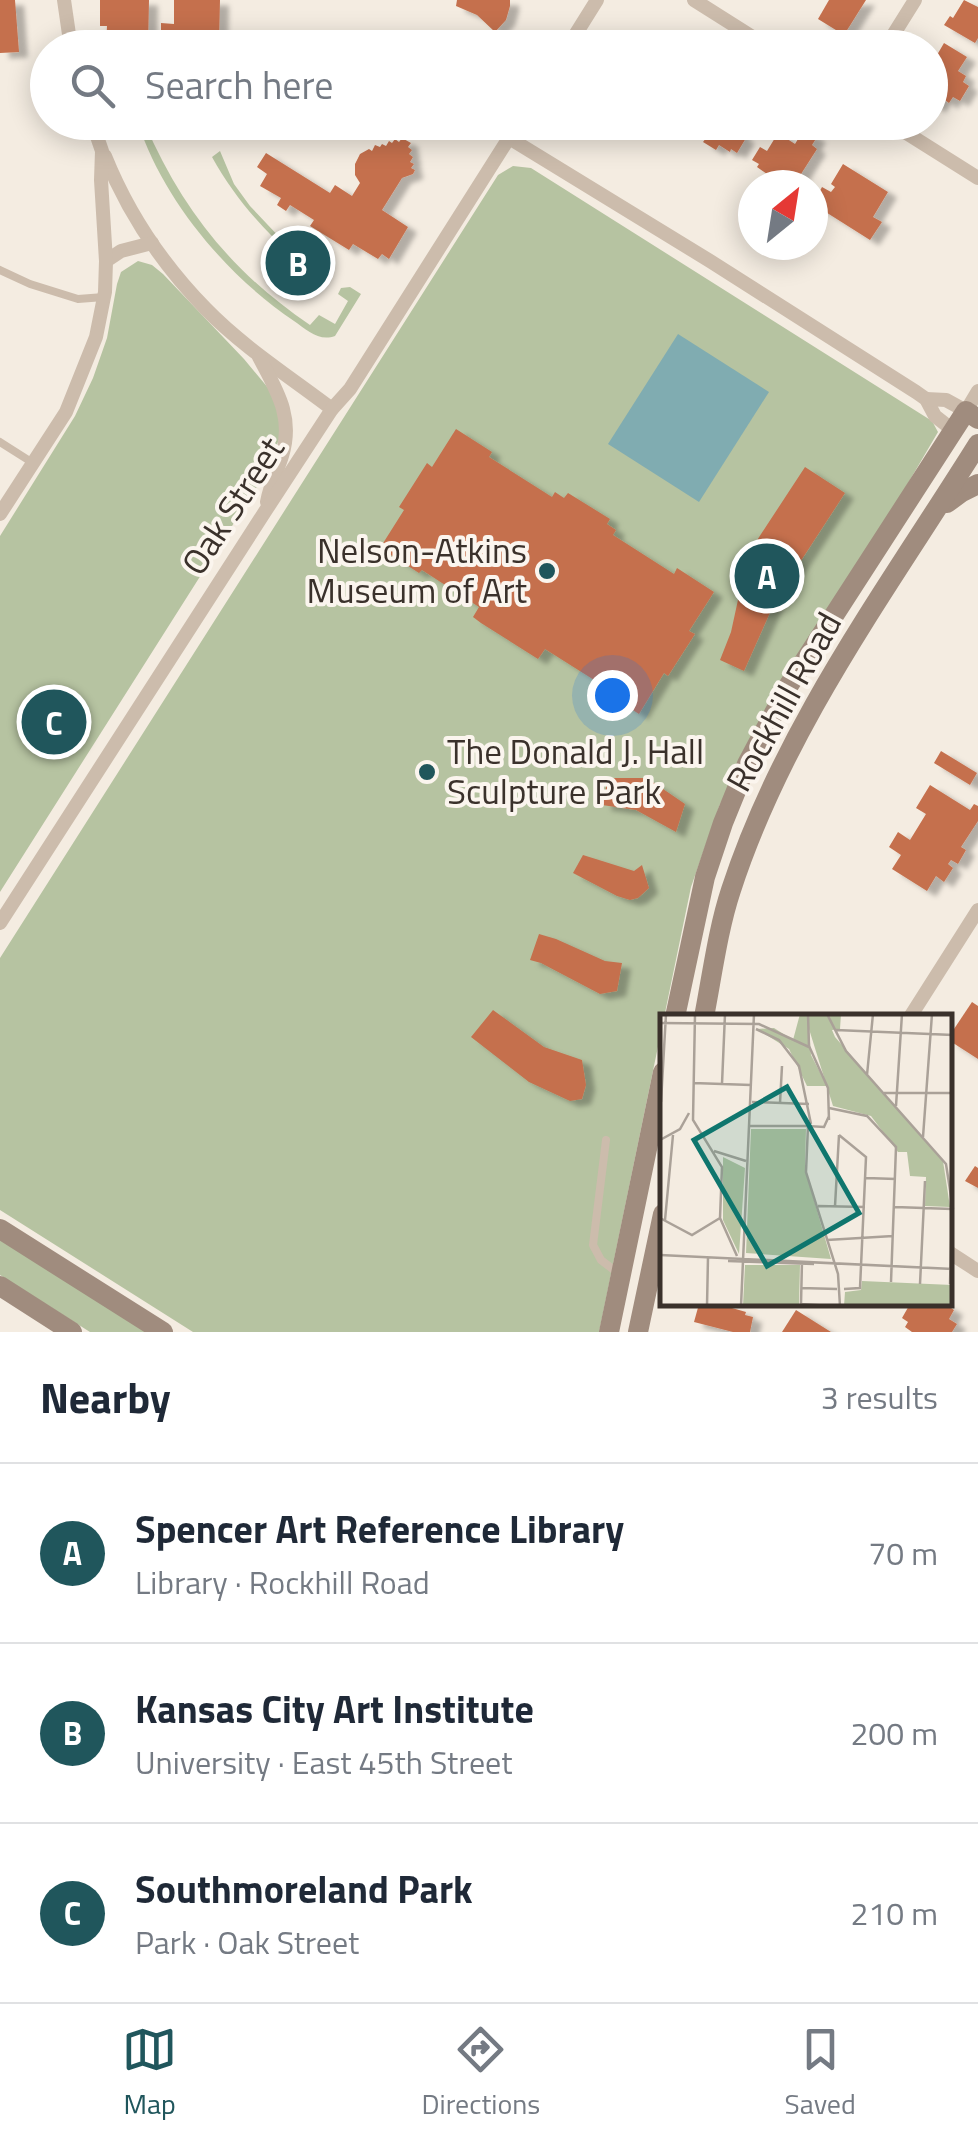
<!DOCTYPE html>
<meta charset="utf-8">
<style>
:root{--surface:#fff;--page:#f2f2f3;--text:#1f2937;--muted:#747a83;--line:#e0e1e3;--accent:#20565c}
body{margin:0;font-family:"Titillium Web",sans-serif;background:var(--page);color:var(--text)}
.compass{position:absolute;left:738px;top:170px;width:90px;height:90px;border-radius:50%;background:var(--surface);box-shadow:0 5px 25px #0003;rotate:30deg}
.you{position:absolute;left:612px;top:695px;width:35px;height:35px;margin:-25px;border:8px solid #fff;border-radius:50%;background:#1a73e8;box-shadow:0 0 0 15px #1a73e833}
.badge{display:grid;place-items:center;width:65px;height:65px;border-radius:50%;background:var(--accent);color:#fff;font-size:32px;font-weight:700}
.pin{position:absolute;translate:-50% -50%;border:5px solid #fff;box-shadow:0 2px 10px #0006}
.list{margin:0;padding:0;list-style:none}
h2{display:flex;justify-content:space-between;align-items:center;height:130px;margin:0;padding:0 40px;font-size:42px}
h2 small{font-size:32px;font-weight:400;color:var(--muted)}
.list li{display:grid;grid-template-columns:65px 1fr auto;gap:30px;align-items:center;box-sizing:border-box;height:180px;padding:0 40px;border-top:2px solid var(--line)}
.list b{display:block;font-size:38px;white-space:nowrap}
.list p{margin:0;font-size:32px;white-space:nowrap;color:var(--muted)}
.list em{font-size:32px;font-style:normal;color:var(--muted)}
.icon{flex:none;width:55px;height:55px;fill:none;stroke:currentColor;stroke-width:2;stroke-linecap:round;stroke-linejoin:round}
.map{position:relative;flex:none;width:978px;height:1332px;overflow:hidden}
.search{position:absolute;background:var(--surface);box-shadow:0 5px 25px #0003;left:30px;right:30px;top:30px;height:110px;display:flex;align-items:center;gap:25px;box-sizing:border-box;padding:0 35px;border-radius:55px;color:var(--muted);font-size:38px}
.sheet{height:670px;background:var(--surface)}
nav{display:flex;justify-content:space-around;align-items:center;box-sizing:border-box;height:140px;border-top:2px solid var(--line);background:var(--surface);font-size:28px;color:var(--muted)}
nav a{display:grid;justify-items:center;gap:5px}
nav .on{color:var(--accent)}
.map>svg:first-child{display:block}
</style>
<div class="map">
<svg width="978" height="1332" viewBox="0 0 978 1332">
<defs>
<filter id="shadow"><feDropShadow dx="9" dy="5.5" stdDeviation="2.5" flood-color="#0004"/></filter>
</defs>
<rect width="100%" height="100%" fill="#f4ece1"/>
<g fill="#b6c3a1">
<path d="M138,123H148L145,124C182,210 233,273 310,325L319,315L335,324L348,301L338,294L341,288L350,287L361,294L335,336C319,342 307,330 294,321C227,276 163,200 138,123Z"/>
<path d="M220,151L234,184L250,206L283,241L321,270L322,279L317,285L311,287L304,283L310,270C270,238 237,202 212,157Z"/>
<polygon points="513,166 531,168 932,421 938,432 720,804 691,887 599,1332 193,1332 0,1210 0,958 498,175"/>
<polygon points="138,261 152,265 163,274 244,359 269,389 278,407 280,437 265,474 0,892 0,536 75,416 93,378 107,338 117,284 121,272"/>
<polygon points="0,1239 148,1332 90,1332 0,1275"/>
</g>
<polygon fill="#80acb1" points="678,334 769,392 699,502 608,444"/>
<g fill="#c5704d" filter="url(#shadow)">
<polygon points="0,0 15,0 19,52 0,53"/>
<polygon points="100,0 149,0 148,48 106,48 107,26 100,26"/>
<polygon points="174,0 220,0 219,43 175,42 175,32 161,32 161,23 174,24"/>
<polygon points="457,0 510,0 510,6 506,20 495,32 477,15 456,6"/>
<polygon points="829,0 866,0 844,35 818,19"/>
<polygon points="964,0 978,7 978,38 975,43 944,25 950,16 953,18"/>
<polygon points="944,43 967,57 958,71 966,76 963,82 969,86 960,101 953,97 949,103 942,98 937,107 930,103 930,52 937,55"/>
<polygon points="700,122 748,122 740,135 746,138 737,153 731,149 730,152 719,145 716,150 703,142 706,138 695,131"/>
<polygon points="804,129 817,137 812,145 817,149 794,185 784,185 779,182 771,184 767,181 767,174 757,167 759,164 752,160 760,147 767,151 778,133 795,144"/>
<polygon points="402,138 411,143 408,147 412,150 409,154 413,157 410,162 414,164 411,168 415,170 413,174 402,178 382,210 408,227 389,259 382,254 378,259 353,244 349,250 310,226 314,220 290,205 286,211 277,205 281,198 260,186 267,174 257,167 266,153 330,193 335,185 352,196 360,183 355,175 355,164 360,154 369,149 372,151 375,145 380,147 382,144 386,146 389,141 392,143 395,139 399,142"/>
<polygon points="843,164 888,192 873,217 882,222 870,240 813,204 822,187 831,192 835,187 831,184"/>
<polygon points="456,429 492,452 489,457 552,497 555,492 564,498 568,493 610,519 607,524 616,530 613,535 674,574 677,568 714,592 689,631 695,634 668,676 664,673 639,714 600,689 602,685 545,649 538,659 481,623 473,617 479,607 422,570 419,573 380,548 404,510 399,507 427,463 432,467"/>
<polygon points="805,467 845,493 776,599 744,671 720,660 731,632 748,554"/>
<polygon points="941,751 977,773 970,785 934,763"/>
<polygon points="608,778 647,778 685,804 676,832 636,810 602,805"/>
<polygon points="930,785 970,810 974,804 978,806 978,821 961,847 966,850 958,864 951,860 948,864 953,868 944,882 936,876 927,891 892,869 901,855 889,847 898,832 910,840 926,814 916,808"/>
<polygon points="583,855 634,871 642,865 649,888 638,898 630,900 617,896 573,873"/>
<polygon points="539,934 556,939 605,961 622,963 617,991 600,994 541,963 530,960"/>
<polygon points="972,1002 978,1006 978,1059 950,1041 950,1035"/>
<polygon points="493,1010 544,1047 582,1060 586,1085 582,1099 570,1101 529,1082 471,1037"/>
<polygon points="975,1166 978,1168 978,1188 965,1181"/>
<polygon points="699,1304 718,1304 746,1312 745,1315 753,1317 750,1332 733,1332 694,1322"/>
<polygon points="910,1304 945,1304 954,1310 949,1319 957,1324 952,1332 912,1332 905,1327 908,1322 902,1318"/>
<polygon points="796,1310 831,1332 782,1332"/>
</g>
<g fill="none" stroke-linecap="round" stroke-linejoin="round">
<g stroke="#ccbcac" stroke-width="8">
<polyline points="0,270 30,284 78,299 104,297"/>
<polyline points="0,442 33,463"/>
<polyline points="606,1140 593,1245 601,1260 619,1274"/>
</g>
<g stroke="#ccbcac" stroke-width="14">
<polyline points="64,0 71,48"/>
<polyline points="694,0 770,48"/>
<polyline points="567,48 597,0"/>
<polyline points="885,48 915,0"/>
<polyline points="889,122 978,178"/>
<polyline points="509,138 710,261 916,392 926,399 935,416 954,431"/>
<path d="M105,156C128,213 163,265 206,309C243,347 290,377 332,409"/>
<polyline points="106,261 121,251 152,243"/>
<path d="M259,357C277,391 294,417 282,456C277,472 270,485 267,502"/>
<polyline points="926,399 946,400 966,411 978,391"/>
<polyline points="0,514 66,412 96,337 105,292 106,261 101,180 102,151 92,122"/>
<polyline points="0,923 266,510 332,409 350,389 519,122"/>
<polyline points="910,1017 978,910"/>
<polyline points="950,1253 978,1271"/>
</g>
<g stroke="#a08c7e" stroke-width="20">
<polyline points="947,503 962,492 978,484"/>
<polyline points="675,1017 705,877 723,823 747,764 789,685 966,411 978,419"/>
<path d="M704,1017C712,976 718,929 731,890C784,727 888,588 978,444"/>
<polyline points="0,1229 163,1332"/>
<polyline points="0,1286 72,1332"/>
<polyline points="609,1332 663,1072"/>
<polyline points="638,1332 663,1214"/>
</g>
</g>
<g fill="#20565c" stroke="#fbf5ee" stroke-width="4">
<circle cx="547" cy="571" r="10"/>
<circle cx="427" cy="772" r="10"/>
</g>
<g text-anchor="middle" stroke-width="8" stroke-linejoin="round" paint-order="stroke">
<g font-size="35" fill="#3a312b" stroke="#fbf5ee">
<text transform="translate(233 506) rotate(-57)" y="12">Oak Street</text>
<text transform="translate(784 702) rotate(-61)" y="12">Rockhill Road</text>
</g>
<g font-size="35" fill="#3a312b" stroke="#fbf5ee" text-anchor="end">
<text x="527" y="563">Nelson-Atkins<tspan x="527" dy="40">Museum of Art</tspan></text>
<text x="447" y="764" text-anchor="start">The Donald J. Hall<tspan x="447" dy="40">Sculpture Park</tspan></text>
</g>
</g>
<g transform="translate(660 1014)">
<rect width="292" height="292" fill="#f4ece1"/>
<path d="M140,0H181L180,15L172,16L175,23L283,147L290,193L265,192L266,163L250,162L247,138H238L211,102L173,92L149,15L151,41L167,72H147L129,35L97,15L114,14L133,26ZM91,115H146L145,155L171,245L86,239ZM63,143L85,154L79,240L63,206ZM85,251H140L139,290L154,292H83ZM202,267L292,271V292H184L185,278L201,276Z" fill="#b6c3a1"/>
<path fill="none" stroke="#aaa198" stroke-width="2.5" d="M35,0L33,106L62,153L60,204L77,242M148,0L149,32L168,74L169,106M167,0L186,37L286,150L293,195M0,9L99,10L149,33M96,15L119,26L139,52L151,110M176,16L293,21M207,61L213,0M33,69L91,71M62,70L65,0M224,79H293M1,88L6,0M92,88L149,90M120,89L122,52M236,92L242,0M169,94L207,102L236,133L231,268M169,102L164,113L148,112L146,158L178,260L180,292M90,112H147M179,121L206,143L200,274L184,275M263,123L272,0M0,126L20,115L29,99M54,137L86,147M206,164L236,165M158,192L205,193M175,192L179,121M235,193L292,195M0,204L32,221L60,204M5,206L13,121M167,226L233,222M0,241L293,255M68,247L154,250M142,247L141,290L171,292M260,270L265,167M290,270L292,195M141,274L177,275M47,292L48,243M81,292L94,0"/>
<path fill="#0f766e" fill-opacity="0.15" stroke="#0f766e" stroke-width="5" d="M127,73L199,199L107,252L34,126Z"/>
<rect width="292" height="292" fill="none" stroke="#3a312b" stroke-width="5"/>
</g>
</svg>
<svg class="compass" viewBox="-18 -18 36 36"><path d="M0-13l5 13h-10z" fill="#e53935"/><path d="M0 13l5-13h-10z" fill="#747a83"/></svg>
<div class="you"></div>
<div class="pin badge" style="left:767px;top:576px">A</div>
<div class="pin badge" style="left:298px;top:263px">B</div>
<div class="pin badge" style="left:54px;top:722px">C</div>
<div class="search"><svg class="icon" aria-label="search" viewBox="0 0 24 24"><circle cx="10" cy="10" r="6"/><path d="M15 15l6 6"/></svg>Search here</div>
</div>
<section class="sheet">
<h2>Nearby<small>3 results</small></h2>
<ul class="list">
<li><span class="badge">A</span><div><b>Spencer Art Reference Library</b><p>Library · Rockhill Road</p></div><em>70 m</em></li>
<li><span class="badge">B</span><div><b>Kansas City Art Institute</b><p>University · East 45th Street</p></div><em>200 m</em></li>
<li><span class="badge">C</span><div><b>Southmoreland Park</b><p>Park · Oak Street</p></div><em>210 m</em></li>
</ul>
</section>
<nav>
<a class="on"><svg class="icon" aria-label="map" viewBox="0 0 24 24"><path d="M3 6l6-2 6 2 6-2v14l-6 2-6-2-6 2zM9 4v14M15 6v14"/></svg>Map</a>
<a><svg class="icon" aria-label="directions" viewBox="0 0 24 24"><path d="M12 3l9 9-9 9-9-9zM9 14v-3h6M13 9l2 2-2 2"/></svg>Directions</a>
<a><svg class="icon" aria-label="saved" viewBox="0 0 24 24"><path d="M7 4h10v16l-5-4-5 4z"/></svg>Saved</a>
</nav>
